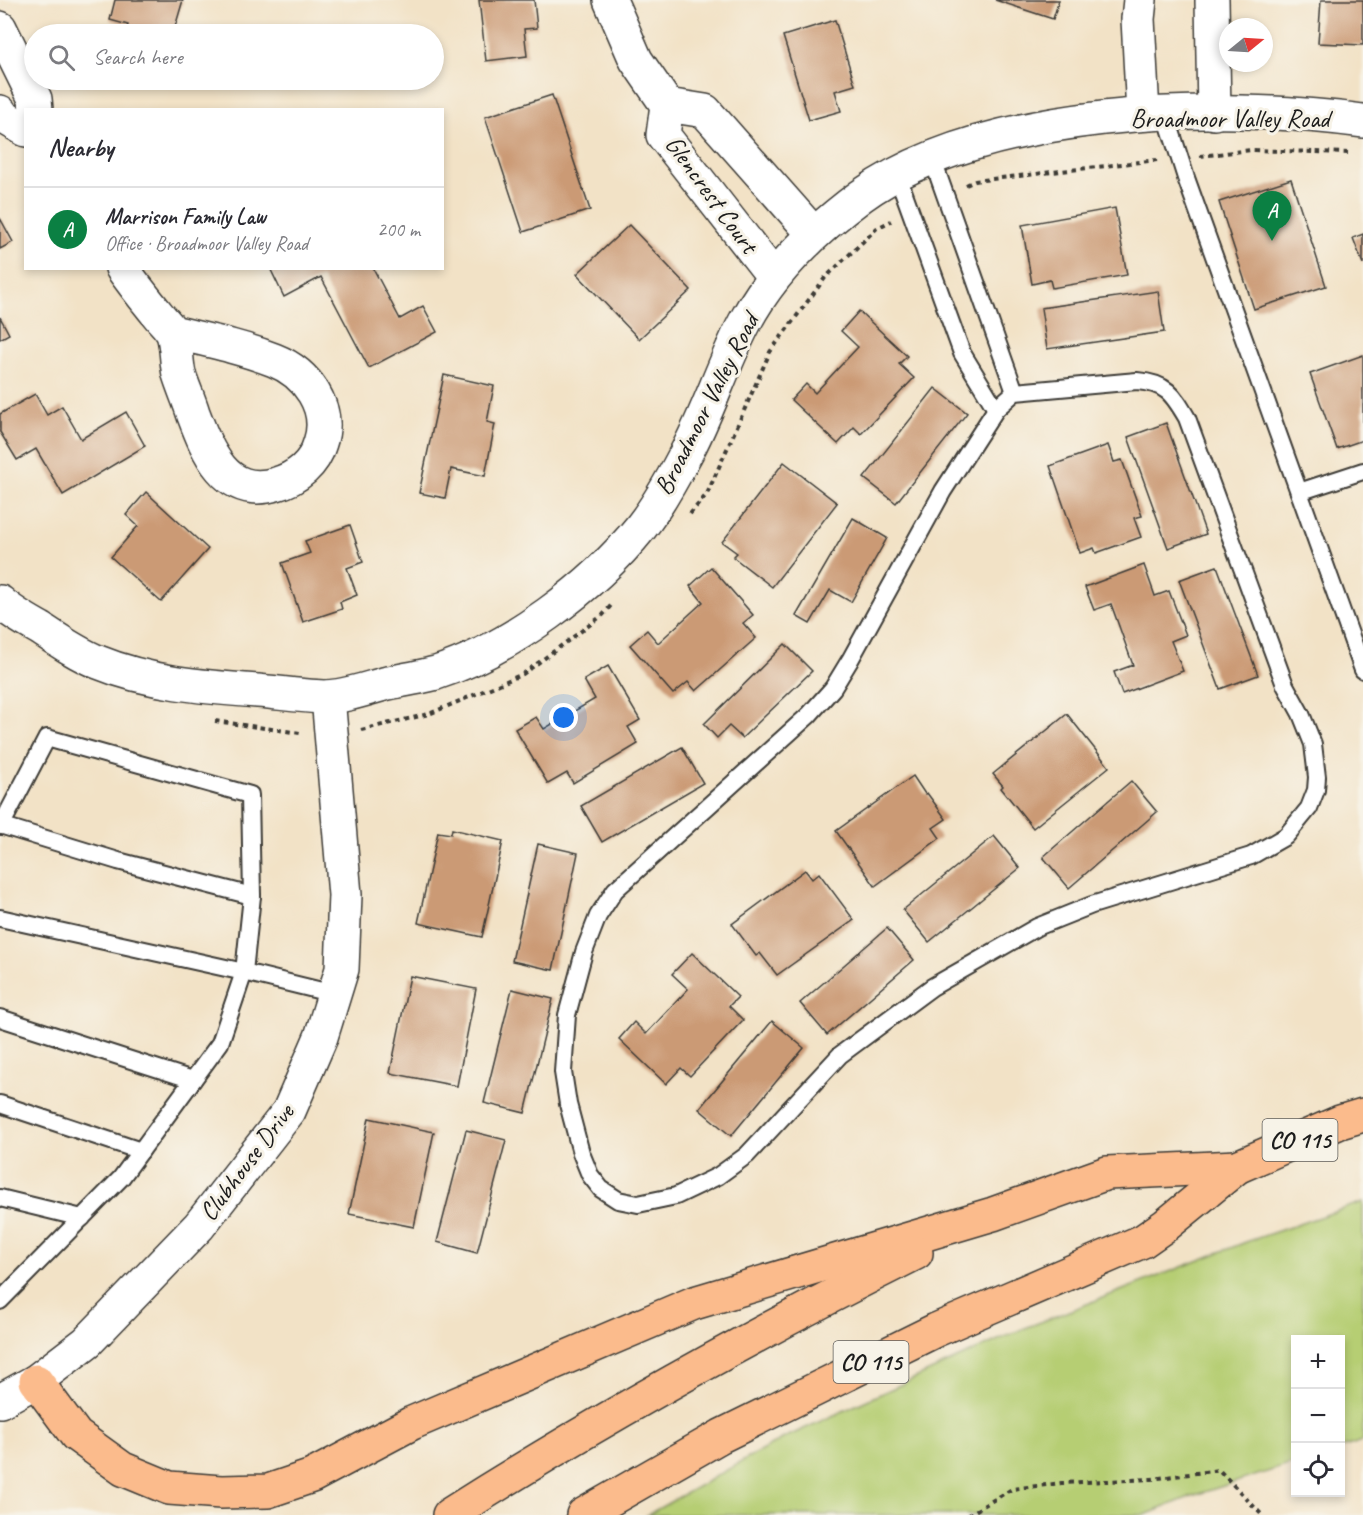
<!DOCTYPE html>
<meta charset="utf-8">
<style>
:root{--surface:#fff;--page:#f7f7f7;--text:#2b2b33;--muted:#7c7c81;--line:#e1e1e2;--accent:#0b8043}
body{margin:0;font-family:Caveat,sans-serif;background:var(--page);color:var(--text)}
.controls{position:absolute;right:18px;bottom:18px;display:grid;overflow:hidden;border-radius:0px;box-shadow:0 3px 9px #0003}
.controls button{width:54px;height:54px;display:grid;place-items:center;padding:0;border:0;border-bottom:2px solid var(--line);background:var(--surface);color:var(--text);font:30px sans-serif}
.compass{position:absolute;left:1219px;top:18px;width:54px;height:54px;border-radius:50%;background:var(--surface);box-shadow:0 3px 9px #0003;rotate:72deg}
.you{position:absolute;left:564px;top:718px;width:21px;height:21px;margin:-15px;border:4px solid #fff;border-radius:50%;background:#1a73e8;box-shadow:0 0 0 9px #1a73e833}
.badge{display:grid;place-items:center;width:39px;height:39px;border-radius:50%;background:var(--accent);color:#fff;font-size:20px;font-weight:700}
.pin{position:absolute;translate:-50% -50px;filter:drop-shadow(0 2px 3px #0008)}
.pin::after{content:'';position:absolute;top:32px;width:21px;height:18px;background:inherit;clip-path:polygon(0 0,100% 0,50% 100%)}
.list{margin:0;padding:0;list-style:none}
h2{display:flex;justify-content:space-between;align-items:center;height:78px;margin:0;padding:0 24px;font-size:26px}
h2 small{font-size:20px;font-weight:400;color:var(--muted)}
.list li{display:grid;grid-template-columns:39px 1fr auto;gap:18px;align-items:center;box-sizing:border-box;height:84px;padding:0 24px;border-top:2px solid var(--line)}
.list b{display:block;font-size:22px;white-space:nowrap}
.list p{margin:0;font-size:20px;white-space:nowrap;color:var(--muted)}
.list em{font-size:20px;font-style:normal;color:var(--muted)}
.icon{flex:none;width:33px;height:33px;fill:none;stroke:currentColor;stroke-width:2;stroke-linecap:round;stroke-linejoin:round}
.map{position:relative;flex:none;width:1363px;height:1515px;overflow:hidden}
.search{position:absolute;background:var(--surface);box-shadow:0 3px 9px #0003;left:24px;top:24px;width:420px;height:66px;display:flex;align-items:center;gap:15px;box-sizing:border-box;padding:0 21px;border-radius:33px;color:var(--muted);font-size:22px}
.panel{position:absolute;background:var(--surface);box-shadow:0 3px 9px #0003;left:24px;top:108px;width:420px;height:162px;border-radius:0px}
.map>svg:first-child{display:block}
</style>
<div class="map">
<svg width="1363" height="1515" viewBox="0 0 1363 1515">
<rect width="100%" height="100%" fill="#f7f3e8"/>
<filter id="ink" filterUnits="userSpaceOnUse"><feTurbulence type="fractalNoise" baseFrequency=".0167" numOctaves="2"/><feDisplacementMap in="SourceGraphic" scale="12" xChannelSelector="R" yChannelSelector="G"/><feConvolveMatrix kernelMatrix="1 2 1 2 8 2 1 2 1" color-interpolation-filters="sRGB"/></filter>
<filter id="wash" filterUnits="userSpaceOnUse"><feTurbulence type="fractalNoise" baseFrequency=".008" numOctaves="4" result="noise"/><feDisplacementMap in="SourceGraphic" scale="24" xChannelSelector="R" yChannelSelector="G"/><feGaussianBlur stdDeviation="1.35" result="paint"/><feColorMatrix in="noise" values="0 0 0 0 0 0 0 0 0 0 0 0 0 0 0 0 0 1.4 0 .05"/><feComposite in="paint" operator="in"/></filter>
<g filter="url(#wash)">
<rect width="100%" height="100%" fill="#f2e2c6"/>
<polygon fill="#b6ce73" stroke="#697548" stroke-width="1.5" points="1363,1202 1363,1441 1341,1448 1340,1340 1296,1340 1295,1463 1192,1496 1145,1515 647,1515 784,1438 1020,1330 1246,1242"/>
<g id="blocks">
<g fill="#cb9a75">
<polygon points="115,0 183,0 173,34 125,34 128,25 110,20"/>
<polygon points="479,0 534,0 537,28 524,29 527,56 486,61"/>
<polygon points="995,0 1059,0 1053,19"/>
<polygon points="1321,0 1363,0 1363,45 1318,43"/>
<polygon points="835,20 855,85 835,91 841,111 809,120 783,36"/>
<polygon points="552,95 590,210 523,232 485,117"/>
<polygon points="1291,179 1326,286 1254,309 1219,202"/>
<polygon points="1115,208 1127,275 1052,288 1050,280 1032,284 1022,225"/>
<polygon points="0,218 13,242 0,249"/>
<polygon points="629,225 691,290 639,339 577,274"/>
<polygon points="1363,234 1363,264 1353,238"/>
<polygon points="270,268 373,268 400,319 423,306 437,332 369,368 321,277 284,297"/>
<polygon points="1158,291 1164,332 1047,349 1041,308"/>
<polygon points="859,311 907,356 899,364 914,378 861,434 854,427 838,444 791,400 806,384 815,393 858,347 841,331"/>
<polygon points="0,317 9,334 0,339"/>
<polygon points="1363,355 1363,440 1337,449 1310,374"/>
<polygon points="444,375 494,386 487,422 495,424 485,476 451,469 445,498 419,493"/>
<polygon points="935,388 967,413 896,503 864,478"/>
<polygon points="35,394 47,415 62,406 81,439 126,412 145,446 63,495 36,449 17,460 0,432 0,414"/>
<polygon points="1166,423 1206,534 1168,548 1128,437"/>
<polygon points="1108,445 1114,462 1122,460 1142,516 1134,518 1141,537 1096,553 1094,548 1080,553 1050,466"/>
<polygon points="784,462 837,503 772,587 733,557 737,553 722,542"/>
<polygon points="146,492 208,549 161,602 111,557 138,526 126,515"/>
<polygon points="853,518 887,538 851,602 830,590 810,624 796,616"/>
<polygon points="350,525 363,562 347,568 357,595 340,602 342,609 303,622 282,563 310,553 305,541"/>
<polygon points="1144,565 1155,596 1169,591 1186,635 1171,641 1183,671 1122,694 1114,672 1133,665 1111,604 1094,610 1085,587"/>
<polygon points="1217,566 1258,675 1220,689 1179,580"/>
<polygon points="711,567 753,615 743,623 756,638 696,691 688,682 673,694 630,645 647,630 658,643 703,602 690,586"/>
<polygon points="785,644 812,671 742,738 729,726 717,738 704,724"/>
<polygon points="608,666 640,720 628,727 638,744 573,783 567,773 548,784 515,729 536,717 544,729 595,699 584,680"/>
<polygon points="1067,714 1109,767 1033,828 1001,788 1003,786 993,774"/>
<polygon points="682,747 703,783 602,842 581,806"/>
<polygon points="913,776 925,794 927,793 946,819 933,828 940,838 875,886 836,831"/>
<polygon points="1131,781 1157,812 1069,888 1043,857"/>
<polygon points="452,829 503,841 482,937 418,923 438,832 451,834"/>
<polygon points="994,836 1020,868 929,942 903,910"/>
<polygon points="538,844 578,853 553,970 512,961"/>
<polygon points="805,870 812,879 819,873 854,920 777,975 760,953 756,956 732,924"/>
<polygon points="887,928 914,960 827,1035 800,1003"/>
<polygon points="692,953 738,997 729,1006 743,1020 690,1076 681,1068 666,1084 619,1039 634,1022 646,1034 688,989 672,974"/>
<polygon points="410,976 476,989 457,1086 390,1073"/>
<polygon points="512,989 553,999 525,1113 484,1103"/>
<polygon points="772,1021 804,1048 731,1136 699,1109"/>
<polygon points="369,1118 434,1132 414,1227 349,1214"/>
<polygon points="466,1130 506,1140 477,1253 437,1242"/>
</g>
</g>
</g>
<g filter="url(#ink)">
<use href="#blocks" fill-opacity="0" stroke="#3c3a36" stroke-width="1.5"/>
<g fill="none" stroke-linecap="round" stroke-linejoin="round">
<defs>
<g id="service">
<polyline points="1165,112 1186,178 1363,670"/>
<polyline points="932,158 1015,392"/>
<polyline points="897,174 962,353 996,409"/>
<path d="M1137,381C1166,383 1173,394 1187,418L1285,685L1301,714L1313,744L1317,777L1316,790L1309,808L1286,836L1251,856L1092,905L1037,927L932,987L840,1055L747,1155L718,1176L676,1196L638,1204L618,1200L601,1189L590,1175L581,1153L568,1104L563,1072L567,1015L584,952L598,916L615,890L809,715L833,688L850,660L943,491L996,409L1015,392Z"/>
<polyline points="1299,492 1363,471"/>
<polyline points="0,825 118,861 252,896"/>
<polyline points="0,918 244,972 334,994"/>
<polyline points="0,1018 193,1080"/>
<polyline points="0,1104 141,1151"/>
<polyline points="0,1198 82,1218"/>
<polyline points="0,1301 121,1178 220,1043 244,972 252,896 250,795 47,738 1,826"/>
</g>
<g id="minor">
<polyline points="610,0 636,60 667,105 663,135 774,277"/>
<polyline points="1140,0 1138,19 1143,114"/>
<polyline points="1212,0 1214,113"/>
<polyline points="0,28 35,99 36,110"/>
<polyline points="667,105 705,111 813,233"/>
<polyline points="0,112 2,116 26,130"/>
<path d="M122,268C134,285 146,300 159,316C163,321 170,327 173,334C177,346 176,361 179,374C183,387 189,400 193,413C207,450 225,499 276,484C297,478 314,464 320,443C332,408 307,373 274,360C241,347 206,340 172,332"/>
<polyline points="0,1401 36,1381 87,1342 199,1226 289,1111 321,1037 342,969 345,895 328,697"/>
</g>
<path id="tertiary" d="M0,602C12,613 27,621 41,629C59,641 78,654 98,662C149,683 204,687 258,691C280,693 302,696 324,697C345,697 368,688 388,683C404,680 421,677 436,673C510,649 593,587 641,527C656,508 673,478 684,457C708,414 722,366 745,322C772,271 815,230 861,196C983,108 1218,101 1363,121"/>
<g id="trunk">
<polyline points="36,1381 76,1435 123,1469 169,1488 221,1492 268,1491 312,1476 412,1423 694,1303 993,1214 1107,1173 1237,1167"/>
<path d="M449,1515C600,1419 756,1333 916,1253"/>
<polyline points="583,1515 721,1436 936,1330 1143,1241 1166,1225 1237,1167 1340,1122 1363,1115"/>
</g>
</defs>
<use href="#service" stroke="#3c3a36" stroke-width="20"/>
<use href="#minor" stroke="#3c3a36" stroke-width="36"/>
<use href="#tertiary" stroke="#3c3a36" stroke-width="36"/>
<use href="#trunk" stroke="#3c3a36" stroke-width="36"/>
<g stroke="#3c3a36" stroke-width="4" stroke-dasharray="4.5 4.5" stroke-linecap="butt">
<polyline points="1200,156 1251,150 1348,153"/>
<polyline points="966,185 975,181 1157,160"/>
<polyline points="690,514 707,494 770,352 825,278 877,228 891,221"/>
<polyline points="215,721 300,733"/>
<polyline points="361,730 429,714 523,674 603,615 613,603"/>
<polyline points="968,1515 1012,1489 1062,1483 1152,1479 1219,1470 1262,1515"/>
</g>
<use href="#service" stroke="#fff" stroke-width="16"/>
<use href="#minor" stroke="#fff" stroke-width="33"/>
<use href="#tertiary" stroke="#fff" stroke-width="33"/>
<use href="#trunk" stroke="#fbbb8c" stroke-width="33"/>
</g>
</g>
<g text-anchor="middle" stroke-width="6" stroke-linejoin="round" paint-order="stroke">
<g fill="#f7f3e8" stroke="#5e5c59" stroke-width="1.5">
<rect x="1262.5" y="1119" width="75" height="42" rx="4.5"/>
<rect x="833.5" y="1341" width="75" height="42" rx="4.5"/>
</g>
<g font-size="24" font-weight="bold" fill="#1c1c1c">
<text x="1300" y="1148">CO 115</text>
<text x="871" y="1370">CO 115</text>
</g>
<g font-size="26" fill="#1c1c1c" stroke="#f7f3e8">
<text x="1230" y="127">Broadmoor Valley Road</text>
<text transform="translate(712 194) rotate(54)" y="9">Glencrest Court</text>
<text transform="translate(706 404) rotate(-63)" y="9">Broadmoor Valley Road</text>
<text transform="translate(246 1162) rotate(-53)" y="9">Clubhouse Drive</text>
</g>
</g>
</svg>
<div class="controls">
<button>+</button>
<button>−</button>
<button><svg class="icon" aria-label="locate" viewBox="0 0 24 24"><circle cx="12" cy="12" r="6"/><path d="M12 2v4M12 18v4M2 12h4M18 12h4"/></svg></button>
</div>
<svg class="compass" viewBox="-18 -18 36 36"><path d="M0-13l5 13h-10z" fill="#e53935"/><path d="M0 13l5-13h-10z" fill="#7c7c81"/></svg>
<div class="you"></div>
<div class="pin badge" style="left:1272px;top:241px">A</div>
<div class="search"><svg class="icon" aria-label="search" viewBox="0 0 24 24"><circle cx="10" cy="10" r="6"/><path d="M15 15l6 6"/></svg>Search here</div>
<section class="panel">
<h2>Nearby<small></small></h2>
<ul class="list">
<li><span class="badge">A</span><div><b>Marrison Family Law</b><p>Office · Broadmoor Valley Road</p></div><em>200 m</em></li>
</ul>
</section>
</div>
